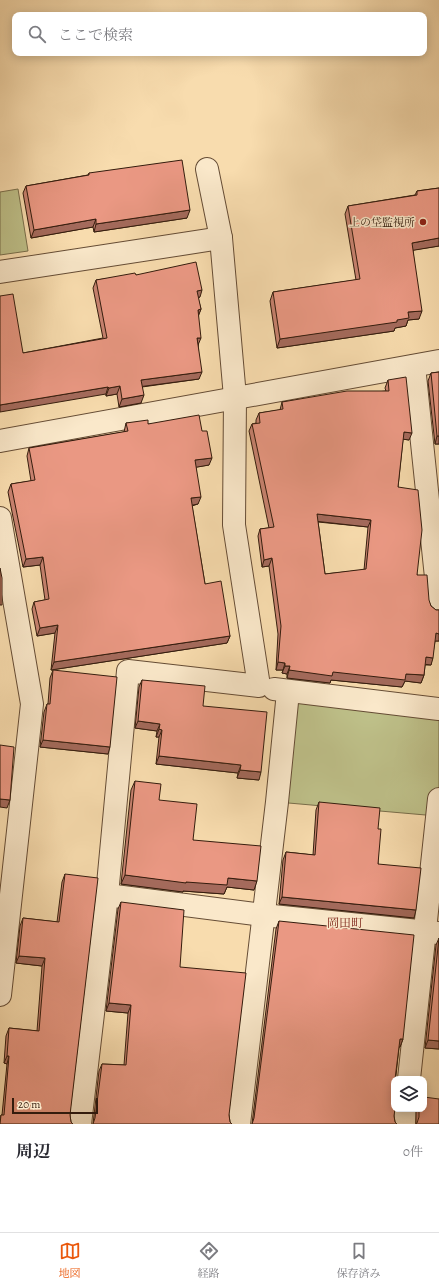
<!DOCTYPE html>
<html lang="ja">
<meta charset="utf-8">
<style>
:root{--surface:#fff;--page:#f2f2f3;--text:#2b2b33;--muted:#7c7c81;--line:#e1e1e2;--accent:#ea580c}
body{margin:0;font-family:Alegreya,"Noto Serif JP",serif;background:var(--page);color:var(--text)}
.controls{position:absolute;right:12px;bottom:12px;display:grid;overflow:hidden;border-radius:8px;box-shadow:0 2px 10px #0003}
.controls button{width:36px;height:36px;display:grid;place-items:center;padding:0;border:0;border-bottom:1px solid var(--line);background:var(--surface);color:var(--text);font:20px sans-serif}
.scale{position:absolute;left:12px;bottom:10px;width:86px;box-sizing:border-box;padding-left:4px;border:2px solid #341c0d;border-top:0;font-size:11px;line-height:14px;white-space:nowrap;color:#341c0d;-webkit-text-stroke:3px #fae8ca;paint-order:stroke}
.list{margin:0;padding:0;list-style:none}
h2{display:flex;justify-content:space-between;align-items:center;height:52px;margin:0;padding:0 16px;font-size:17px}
h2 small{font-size:13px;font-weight:400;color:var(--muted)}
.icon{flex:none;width:22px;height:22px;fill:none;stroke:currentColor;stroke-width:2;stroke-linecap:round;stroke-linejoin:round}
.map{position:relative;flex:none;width:439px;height:1124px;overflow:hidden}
.search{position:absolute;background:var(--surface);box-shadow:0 2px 10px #0003;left:12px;right:12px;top:12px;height:44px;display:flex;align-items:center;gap:10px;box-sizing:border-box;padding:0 14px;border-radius:8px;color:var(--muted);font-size:15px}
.sheet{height:108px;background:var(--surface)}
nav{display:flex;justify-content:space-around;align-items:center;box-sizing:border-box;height:56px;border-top:1px solid var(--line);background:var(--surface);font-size:11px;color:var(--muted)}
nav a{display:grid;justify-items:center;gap:2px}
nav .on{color:var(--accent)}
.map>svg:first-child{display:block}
</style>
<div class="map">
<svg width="439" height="1124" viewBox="0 0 439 1124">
<rect width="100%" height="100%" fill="#f8dcae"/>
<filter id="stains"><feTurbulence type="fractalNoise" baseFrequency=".005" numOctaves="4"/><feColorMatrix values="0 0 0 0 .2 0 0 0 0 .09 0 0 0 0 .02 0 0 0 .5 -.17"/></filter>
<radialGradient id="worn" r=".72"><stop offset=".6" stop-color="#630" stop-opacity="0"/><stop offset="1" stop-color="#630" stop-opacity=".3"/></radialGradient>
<g fill="#bec089" stroke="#796e4b">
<polygon points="18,189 28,251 0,255 0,192"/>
<polygon points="288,692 439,709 439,799 437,816 277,802"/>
</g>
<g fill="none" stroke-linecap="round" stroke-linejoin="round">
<defs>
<g id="street">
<polyline points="0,272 221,238"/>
<polyline points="414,366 439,606"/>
<polyline points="0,441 439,361"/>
<polyline points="0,518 32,704 0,995"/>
<polyline points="274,689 439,709"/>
<polyline points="107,895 263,915 439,933"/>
<polyline points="409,1079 439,799"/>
<polyline points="80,1124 107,895 128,671 259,686 234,525 235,397 221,238 207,169"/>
<polyline points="239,1124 277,802 288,692"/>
<polyline points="404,1124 405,1109"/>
</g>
</defs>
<use href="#street" stroke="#654c35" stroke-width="24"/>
<use href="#street" stroke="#fae8ca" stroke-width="22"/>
</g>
<g fill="#c98371" stroke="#341c0d" fill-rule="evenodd">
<polygon points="89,173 187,218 94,232 93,227 31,238 23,193 26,186 88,175"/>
<polygon points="439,188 439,246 413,250 419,319 408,320 406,326 395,328 394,331 277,348 270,301 273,292 356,280 345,214 348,206 415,195 417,191"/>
<polygon points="136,275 200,297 198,298 201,309 198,316 199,379 142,387 141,403 119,407 117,394 106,396 106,394 23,353 103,338 93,288 96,280"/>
<polygon points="439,372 439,444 435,444 428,381 431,373"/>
<path d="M388,380L409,440L403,439L398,487L417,575L431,606L436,610H439V641H435L431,665H425L424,675L421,683L405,681L402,687L331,680L330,683L287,678V674L282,673L283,670H276L278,634L269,566L262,567L258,536L260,529L269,528L249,431L252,424L256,423V420L259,413L280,410L282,402L386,391L385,388ZM318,522L368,527L364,570L325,574Z"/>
<polygon points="126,423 148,424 202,431 209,465 196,467 198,504 192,506 205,584 230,636 227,643 51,670 55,633 37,636 32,609 34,602 45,600 40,565 23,567 8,492 11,484 31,481 27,456 29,448 124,432"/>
<polygon points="53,670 108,754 40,747 44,712 47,704 48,704 50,678"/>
<polygon points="142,680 203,706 259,780 237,778 238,773 156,764 159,737 156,737 157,731 135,728 139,687"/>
<polygon points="135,781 159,800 193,840 254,890 227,887 224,894 183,891 183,892 121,884 131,790"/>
<polygon points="319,802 378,829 378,864 414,918 279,904 283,860 286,852 313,855 316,810"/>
<polygon points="65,874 70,1115 71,1122 73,1124 0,1124 0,1119 1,1115 2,1115 7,1064 4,1063 6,1036 9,1028 37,1031 42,966 16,963 20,926 23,918 57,922 62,882"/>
<polygon points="121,902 180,967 229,1115 230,1122 93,1124 99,1071 102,1064 124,1065 128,1013 106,1011 118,909"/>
<polygon points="279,921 403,1039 400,1047 399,1047 394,1094 394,1116 395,1122 252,1124 276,929"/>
<polygon points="439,938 439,1049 425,1048 436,945"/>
<polygon points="439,1099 416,1124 416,1109 424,1109"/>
</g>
<g fill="#a46a5c" stroke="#341c0d">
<polygon points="190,210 187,218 94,232 96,224"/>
<polygon points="96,219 93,227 31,238 34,230"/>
<polygon points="439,238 439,246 409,251 412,243"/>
<polygon points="202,290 200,297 194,298 197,291"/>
<polygon points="201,309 198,317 198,310"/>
<polygon points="422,311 419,319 408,320 406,326 395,328 394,331 277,348 280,339 397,320 408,312"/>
<polygon points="197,338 201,338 198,345"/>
<polygon points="202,372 199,379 138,387 141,380"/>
<polygon points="120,386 117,394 106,396 109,388"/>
<polygon points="108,387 106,394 0,412 0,405"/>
<polygon points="144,395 141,403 119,407 122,399"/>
<polygon points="404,432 412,433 409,440 402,439"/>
<polygon points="437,436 439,436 439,444 435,444"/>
<polygon points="212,458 209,465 192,468 195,460"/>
<polygon points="201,497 198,504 188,506 191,498"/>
<polygon points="317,514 371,520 368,527 314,521"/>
<polygon points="43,557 40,565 23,567 26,559"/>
<polygon points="272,558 269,566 262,567 264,560"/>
<polygon points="58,625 55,633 37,636 40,628"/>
<polygon points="436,633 439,634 439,641 434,641"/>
<polygon points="230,636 227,643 51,670 54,662"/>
<polygon points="426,657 433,658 431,665 423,664"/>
<polygon points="278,662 285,663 283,670 276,670"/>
<polygon points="285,666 290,666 287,674 282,673"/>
<polygon points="289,670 406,674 424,675 421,683 405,681 402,687 331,680 330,683 287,678"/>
<polygon points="138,721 160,724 157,731 135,728"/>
<polygon points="159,729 162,730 159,737 156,737"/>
<polygon points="43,740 110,747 108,754 40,747"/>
<polygon points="159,756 241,765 238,773 156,764"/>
<polygon points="240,770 261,772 259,780 237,778"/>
<polygon points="0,799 10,800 7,808 0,807"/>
<polygon points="125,875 186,882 228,878 257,881 254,890 227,887 224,894 183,891 183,892 121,884"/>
<polygon points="282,897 416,910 414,918 279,904"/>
<polygon points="19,956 45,958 42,966 16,963"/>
<polygon points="109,1003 131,1005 128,1013 106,1011"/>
<polygon points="400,1039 403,1039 400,1047 397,1046"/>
<polygon points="428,1040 439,1041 439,1049 425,1048"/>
<polygon points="7,1056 9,1056 7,1064 4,1063"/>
</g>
<g fill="#ea9883" stroke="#341c0d" fill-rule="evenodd">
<polygon points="182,160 190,210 96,224 96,219 34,230 26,186 89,175 89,173"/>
<polygon points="439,188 439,238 412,243 422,311 408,312 409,318 397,320 397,322 280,339 273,292 360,279 348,206 417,195 417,191"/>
<polygon points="196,262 202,290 197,291 201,309 198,310 201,338 197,338 202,372 141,380 144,395 122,399 120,386 109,388 108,387 0,405 0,296 13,294 23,353 107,338 96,280 135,273 136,275"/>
<polygon points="439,372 439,436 437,436 431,373"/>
<path d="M406,377L412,433L404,432L398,487L418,490L422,530L417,575H427L429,600L431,606L436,610H439V634L436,633L433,658L426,657L424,675L406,674L405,680L333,672L332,676L289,670L290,666H285V663L278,662L281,626L272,558L264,560L260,529L274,527L252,424L260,423L259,413L283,409L282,402L347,391H389L388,380ZM317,514L371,520L366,569L325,574Z"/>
<polygon points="199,415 202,431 207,431 212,458 195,460 201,497 191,498 205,584 221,581 230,636 54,662 58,625 40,628 34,602 49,599 43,557 26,559 11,484 35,480 29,448 128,431 126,423 148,420 148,424"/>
<polygon points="0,568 2,578 2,605 0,605"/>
<polygon points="53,670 117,677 110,747 43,740 47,704 50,704"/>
<polygon points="142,680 205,686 203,706 267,712 261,772 240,770 241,765 159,756 162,730 159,729 160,724 138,721"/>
<polygon points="0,745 14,747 10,800 0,799"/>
<polygon points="135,781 161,784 159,800 197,804 193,840 261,846 257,881 228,878 227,885 186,882 186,883 125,875"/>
<polygon points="319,802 380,808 378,829 381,829 378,864 421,868 416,910 282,897 286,852 315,855"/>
<polygon points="65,874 98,878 70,1115 71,1122 73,1124 0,1124 1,1115 4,1115 9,1056 7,1056 9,1028 39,1031 45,958 19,956 23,918 59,922"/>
<polygon points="121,902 184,910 180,967 246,973 229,1115 230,1122 232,1124 93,1124 95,1118 102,1064 126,1065 131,1005 109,1003"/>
<polygon points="279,921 414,935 403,1039 400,1039 395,1079 394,1079 394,1109 395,1109 394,1116 395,1122 397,1124 252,1124 254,1118"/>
<polygon points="439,938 439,1041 428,1040"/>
<polygon points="424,1097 439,1099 439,1124 416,1124 417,1123 419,1117 419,1109 424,1109"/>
</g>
<circle fill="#8f2418" stroke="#fae8ca" stroke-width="1.5" cx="423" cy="222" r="4"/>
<g text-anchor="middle" stroke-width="3" stroke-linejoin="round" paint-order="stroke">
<g font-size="11" fill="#341c0d" stroke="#fae8ca" text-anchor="end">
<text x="415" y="226">上の垈監視所</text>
</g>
<g font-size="12" fill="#7a1f14" stroke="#fae8ca">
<text x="345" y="927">岡田町</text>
</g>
</g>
<rect width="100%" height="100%" filter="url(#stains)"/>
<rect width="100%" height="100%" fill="url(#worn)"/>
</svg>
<div class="controls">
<button><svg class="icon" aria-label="layers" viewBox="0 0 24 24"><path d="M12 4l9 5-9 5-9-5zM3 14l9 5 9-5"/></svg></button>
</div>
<div class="scale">20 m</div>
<div class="search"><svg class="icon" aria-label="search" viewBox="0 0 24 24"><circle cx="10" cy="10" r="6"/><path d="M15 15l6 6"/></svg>ここで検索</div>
</div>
<section class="sheet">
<h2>周辺<small>0件</small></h2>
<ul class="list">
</ul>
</section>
<nav>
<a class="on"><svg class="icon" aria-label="map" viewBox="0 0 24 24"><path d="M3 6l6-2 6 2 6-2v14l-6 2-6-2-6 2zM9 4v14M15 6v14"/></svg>地図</a>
<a><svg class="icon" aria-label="directions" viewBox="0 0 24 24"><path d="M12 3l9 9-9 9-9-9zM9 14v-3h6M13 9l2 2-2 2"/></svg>経路</a>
<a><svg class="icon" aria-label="saved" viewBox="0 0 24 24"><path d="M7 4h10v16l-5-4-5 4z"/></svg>保存済み</a>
</nav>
